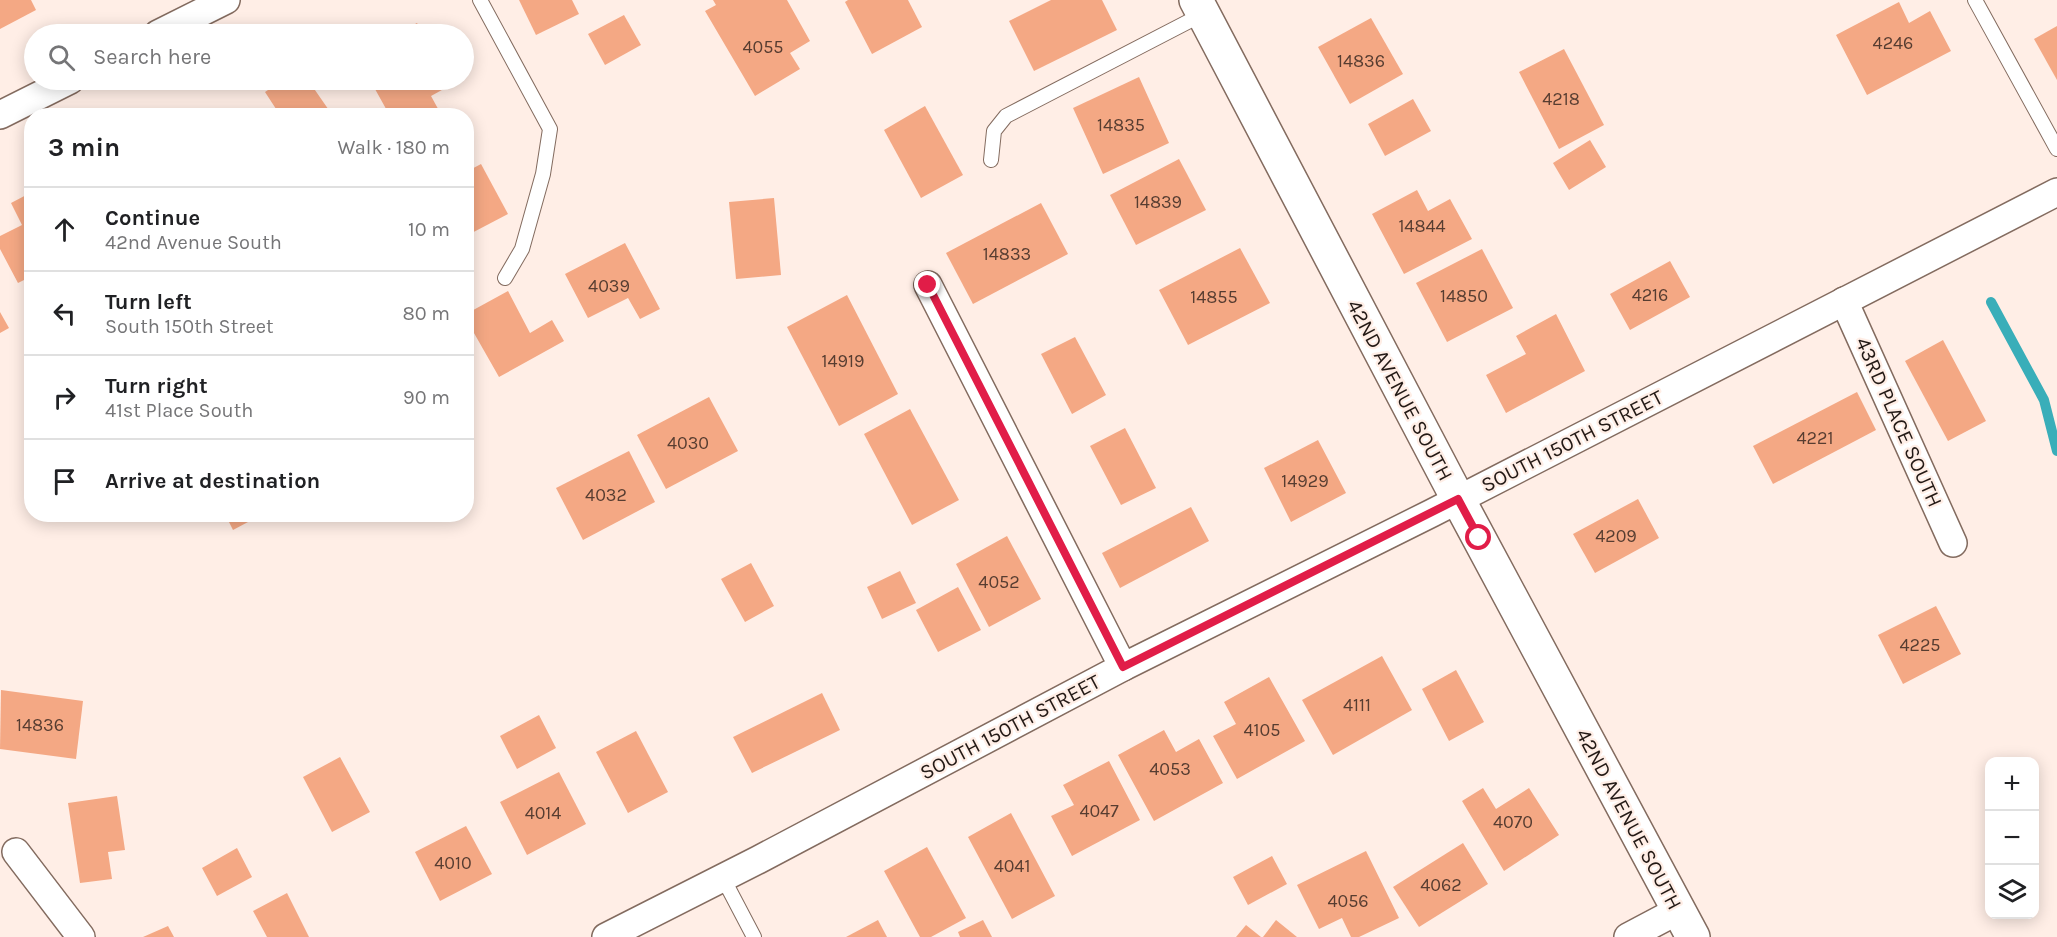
<!DOCTYPE html>
<meta charset="utf-8">
<style>
:root{--surface:#fff;--page:#f6f6f6;--text:#202124;--muted:#757577;--line:#e0e0e0}
body{margin:0;font-family:Karla,sans-serif;background:var(--page);color:var(--text)}
.controls{position:absolute;right:18px;bottom:18px;display:grid;overflow:hidden;border-radius:12px;box-shadow:0 3px 15px #0003}
.controls button{width:54px;height:54px;display:grid;place-items:center;padding:0;border:0;border-bottom:2px solid var(--line);background:var(--surface);color:var(--text);font:30px sans-serif}
.stop{position:absolute;width:18px;height:18px;margin:-14px;border:4px solid #e11d48;border-radius:50%;background:#fff}
.stop.end{background:#e11d48;border-color:#fff;box-shadow:0 2px 6px #0008}
.list{margin:0;padding:0;list-style:none}
h2{display:flex;justify-content:space-between;align-items:center;height:78px;margin:0;padding:0 24px;font-size:26px}
h2 small{font-size:20px;font-weight:400;color:var(--muted)}
.list li{display:grid;grid-template-columns:39px 1fr auto;gap:18px;align-items:center;box-sizing:border-box;height:84px;padding:0 24px;border-top:2px solid var(--line)}
.list b{display:block;font-size:22px;white-space:nowrap}
.list p{margin:0;font-size:20px;white-space:nowrap;color:var(--muted)}
.list em{font-size:20px;font-style:normal;color:var(--muted)}
.icon{flex:none;width:33px;height:33px;fill:none;stroke:currentColor;stroke-width:2;stroke-linecap:round;stroke-linejoin:round}
.map{position:relative;flex:none;width:2057px;height:937px;overflow:hidden}
.search{position:absolute;background:var(--surface);box-shadow:0 3px 15px #0003;left:24px;top:24px;width:450px;height:66px;display:flex;align-items:center;gap:15px;box-sizing:border-box;padding:0 21px;border-radius:33px;color:var(--muted);font-size:22px}
.panel{position:absolute;background:var(--surface);box-shadow:0 3px 15px #0003;left:24px;top:108px;width:450px;height:414px;border-radius:24px}
.map>svg:first-child{display:block}
</style>
<div class="map">
<svg width="2057" height="937" viewBox="0 0 2057 937">
<rect width="100%" height="100%" fill="#ffeee6"/>
<g fill="none" stroke-linecap="round" stroke-linejoin="round">
<polyline stroke="#39aeb9" stroke-width="10" points="1991,302 2044,400 2057,451"/>
</g>
<g fill="#f4a884">
<polygon points="0,0 31,0 36,10 0,29"/>
<polygon points="519,0 572,0 579,14 536,35"/>
<polygon points="713,0 787,0 810,41 790,53 800,69 755,96 705,11 716,5"/>
<polygon points="848,0 908,0 922,27 872,54 845,2"/>
<polygon points="1051,0 1102,0 1117,30 1034,71 1009,21"/>
<polygon points="1899,2 1909,23 1930,11 1951,51 1867,95 1836,35"/>
<polygon points="624,15 641,45 605,65 588,34"/>
<polygon points="1371,18 1403,74 1350,104 1318,47"/>
<polygon points="417,23 423,34 396,34"/>
<polygon points="2057,26 2057,80 2034,39"/>
<polygon points="1564,49 1604,125 1559,149 1519,72"/>
<polygon points="1139,77 1169,143 1103,174 1073,108"/>
<polygon points="283,80 308,80 333,116 273,116 278,112 265,92"/>
<polygon points="370,80 448,80 451,85 431,96 442,116 390,116"/>
<polygon points="1413,99 1431,131 1385,156 1368,124"/>
<polygon points="925,106 963,175 921,198 884,130"/>
<polygon points="1590,140 1606,167 1569,190 1553,163"/>
<polygon points="1179,159 1206,210 1136,245 1110,195"/>
<polygon points="481,164 508,214 466,236 466,172"/>
<polygon points="1417,190 1428,211 1450,199 1472,239 1404,274 1372,214"/>
<polygon points="32,192 32,276 18,283 0,249 0,236 22,225 11,203"/>
<polygon points="774,198 781,275 736,279 729,202"/>
<polygon points="1041,203 1068,254 973,304 946,253"/>
<polygon points="625,243 660,309 640,319 628,298 588,318 565,274"/>
<polygon points="1240,248 1270,303 1188,345 1159,290"/>
<polygon points="1482,249 1513,308 1447,342 1416,283"/>
<polygon points="1670,261 1690,297 1630,330 1610,294"/>
<polygon points="508,291 530,333 552,320 564,341 499,377 466,319 466,314"/>
<polygon points="847,295 898,394 839,426 787,327"/>
<polygon points="0,312 9,328 0,333"/>
<polygon points="1556,314 1585,371 1506,413 1486,375 1526,354 1516,336"/>
<polygon points="1075,337 1106,395 1072,414 1041,354"/>
<polygon points="1943,340 1986,421 1948,441 1905,361"/>
<polygon points="1857,392 1876,430 1773,484 1753,446"/>
<polygon points="709,397 738,451 666,489 637,435"/>
<polygon points="910,409 959,500 912,525 864,434"/>
<polygon points="1125,428 1156,488 1121,505 1090,446"/>
<polygon points="1318,440 1346,493 1291,522 1264,468"/>
<polygon points="629,451 655,502 583,540 556,488"/>
<polygon points="1638,499 1659,538 1595,573 1573,534"/>
<polygon points="1191,507 1209,541 1120,588 1102,553"/>
<polygon points="225,514 263,514 233,530"/>
<polygon points="1007,536 1041,599 989,627 956,564"/>
<polygon points="751,563 774,606 745,622 721,579"/>
<polygon points="900,571 916,603 882,619 867,587"/>
<polygon points="958,587 981,630 938,652 916,610"/>
<polygon points="1936,606 1961,654 1903,684 1878,635"/>
<polygon points="1382,656 1412,710 1333,755 1302,700"/>
<polygon points="1456,670 1484,722 1449,741 1422,689"/>
<polygon points="1269,677 1305,741 1237,779 1213,736 1236,724 1224,702"/>
<polygon points="1,690 83,701 76,759 0,749"/>
<polygon points="822,693 840,730 752,773 733,737"/>
<polygon points="539,715 556,748 517,769 500,736"/>
<polygon points="1164,730 1176,752 1199,739 1223,783 1154,821 1118,755"/>
<polygon points="636,731 668,792 628,813 596,752"/>
<polygon points="340,757 370,812 332,832 303,777"/>
<polygon points="1109,761 1140,820 1072,856 1051,816 1074,805 1063,785"/>
<polygon points="559,772 586,824 527,855 500,802"/>
<polygon points="1483,788 1496,809 1529,788 1559,835 1504,871 1462,801"/>
<polygon points="117,796 125,850 108,852 112,879 80,883 68,803"/>
<polygon points="1011,813 1055,896 1012,919 968,837"/>
<polygon points="466,826 492,874 440,901 415,852"/>
<polygon points="1463,843 1488,884 1419,927 1393,887"/>
<polygon points="927,847 966,918 931,937 920,937 884,871"/>
<polygon points="237,848 252,877 217,896 202,868"/>
<polygon points="1366,851 1399,918 1359,937 1351,937 1342,918 1319,929 1297,885"/>
<polygon points="1272,856 1287,884 1248,905 1233,877"/>
<polygon points="287,893 309,937 267,937 253,911"/>
<polygon points="878,920 887,937 846,937"/>
<polygon points="983,920 992,937 960,937 958,932"/>
<polygon points="1276,920 1297,937 1263,937"/>
<polygon points="1246,925 1261,937 1236,937"/>
<polygon points="168,926 174,937 143,937"/>
</g>
<g fill="none" stroke-linecap="round" stroke-linejoin="round">
<defs>
<g id="service">
<polyline points="480,0 550,129 543,174 522,249 505,278"/>
<polyline points="1975,0 2057,149"/>
<polyline points="991,160 994,131 1006,116 1203,14"/>
<polyline points="723,878 754,937"/>
</g>
<g id="minor">
<polyline points="158,34 226,0"/>
<polyline points="0,115 70,80"/>
<polyline points="928,285 1123,667"/>
<polyline points="1844,301 1953,543"/>
<polyline points="16,852 81,937"/>
<polyline points="606,937 758,860 1123,667 1432,513 2057,192"/>
<polyline points="1628,937 1679,910"/>
</g>
<polyline id="tertiary" points="1196,0 1458,499 1693,937"/>
</defs>
<use href="#service" stroke="#836b5f" stroke-width="16"/>
<use href="#minor" stroke="#836b5f" stroke-width="30"/>
<use href="#tertiary" stroke="#836b5f" stroke-width="36"/>
<use href="#service" stroke="#fff" stroke-width="14"/>
<use href="#minor" stroke="#fff" stroke-width="27"/>
<use href="#tertiary" stroke="#fff" stroke-width="33"/>
</g>
<g fill="none" stroke-linecap="round" stroke-linejoin="round">
<polyline stroke="#e11d48" stroke-width="8" points="928,285 1123,667 1458,499 1479,538"/>
</g>
<g text-anchor="middle" stroke-width="4.5" stroke-linejoin="round" paint-order="stroke">
<g font-size="18" fill="#573d31">
<text x="1893" y="49">4246</text>
<text x="763" y="53">4055</text>
<text x="1361" y="67">14836</text>
<text x="1561" y="105">4218</text>
<text x="1121" y="131">14835</text>
<text x="1158" y="208">14839</text>
<text x="1422" y="232">14844</text>
<text x="1007" y="260">14833</text>
<text x="609" y="292">4039</text>
<text x="1650" y="301">4216</text>
<text x="1464" y="302">14850</text>
<text x="1214" y="303">14855</text>
<text x="843" y="367">14919</text>
<text x="1815" y="444">4221</text>
<text x="688" y="449">4030</text>
<text x="1305" y="487">14929</text>
<text x="606" y="501">4032</text>
<text x="1616" y="542">4209</text>
<text x="999" y="588">4052</text>
<text x="1920" y="651">4225</text>
<text x="1357" y="711">4111</text>
<text x="40" y="731">14836</text>
<text x="1262" y="736">4105</text>
<text x="1170" y="775">4053</text>
<text x="1099" y="817">4047</text>
<text x="543" y="819">4014</text>
<text x="1513" y="828">4070</text>
<text x="453" y="869">4010</text>
<text x="1012" y="872">4041</text>
<text x="1441" y="891">4062</text>
<text x="1348" y="907">4056</text>
</g>
<g font-size="21" fill="#231915" stroke="#ffeee6">
<text transform="translate(1400 390) rotate(62)" y="7">42ND AVENUE SOUTH</text>
<text transform="translate(1899 422) rotate(66)" y="7">43RD PLACE SOUTH</text>
<text transform="translate(1572 441) rotate(-27)" y="7">SOUTH 150TH STREET</text>
<text transform="translate(1010 727) rotate(-28)" y="7">SOUTH 150TH STREET</text>
<text transform="translate(1629 819) rotate(62)" y="7">42ND AVENUE SOUTH</text>
</g>
</g>
</svg>
<div class="controls">
<button>+</button>
<button>−</button>
<button><svg class="icon" aria-label="layers" viewBox="0 0 24 24"><path d="M12 4l9 5-9 5-9-5zM3 14l9 5 9-5"/></svg></button>
</div>
<div class="stop" style="left:1479px;top:538px"></div>
<div class="stop end" style="left:928px;top:285px"></div>
<div class="search"><svg class="icon" aria-label="search" viewBox="0 0 24 24"><circle cx="10" cy="10" r="6"/><path d="M15 15l6 6"/></svg>Search here</div>
<section class="panel">
<h2>3 min<small>Walk · 180 m</small></h2>
<ul class="list">
<li><svg class="icon" aria-label="ahead" viewBox="0 0 24 24"><path d="M12 20V5M6 11l6-6 6 6"/></svg><div><b>Continue</b><p>42nd Avenue South</p></div><em>10 m</em></li>
<li><svg class="icon" aria-label="left" viewBox="0 0 24 24"><path d="M17 20v-9H6M10 6l-5 5 5 5"/></svg><div><b>Turn left</b><p>South 150th Street</p></div><em>80 m</em></li>
<li><svg class="icon" aria-label="right" viewBox="0 0 24 24"><path d="M7 20v-9h11M14 6l5 5-5 5"/></svg><div><b>Turn right</b><p>41st Place South</p></div><em>90 m</em></li>
<li><svg class="icon" aria-label="arrive" viewBox="0 0 24 24"><path d="M6 21V4h12l-3 4 3 4H6"/></svg><div><b>Arrive at destination</b></div></li>
</ul>
</section>
</div>
